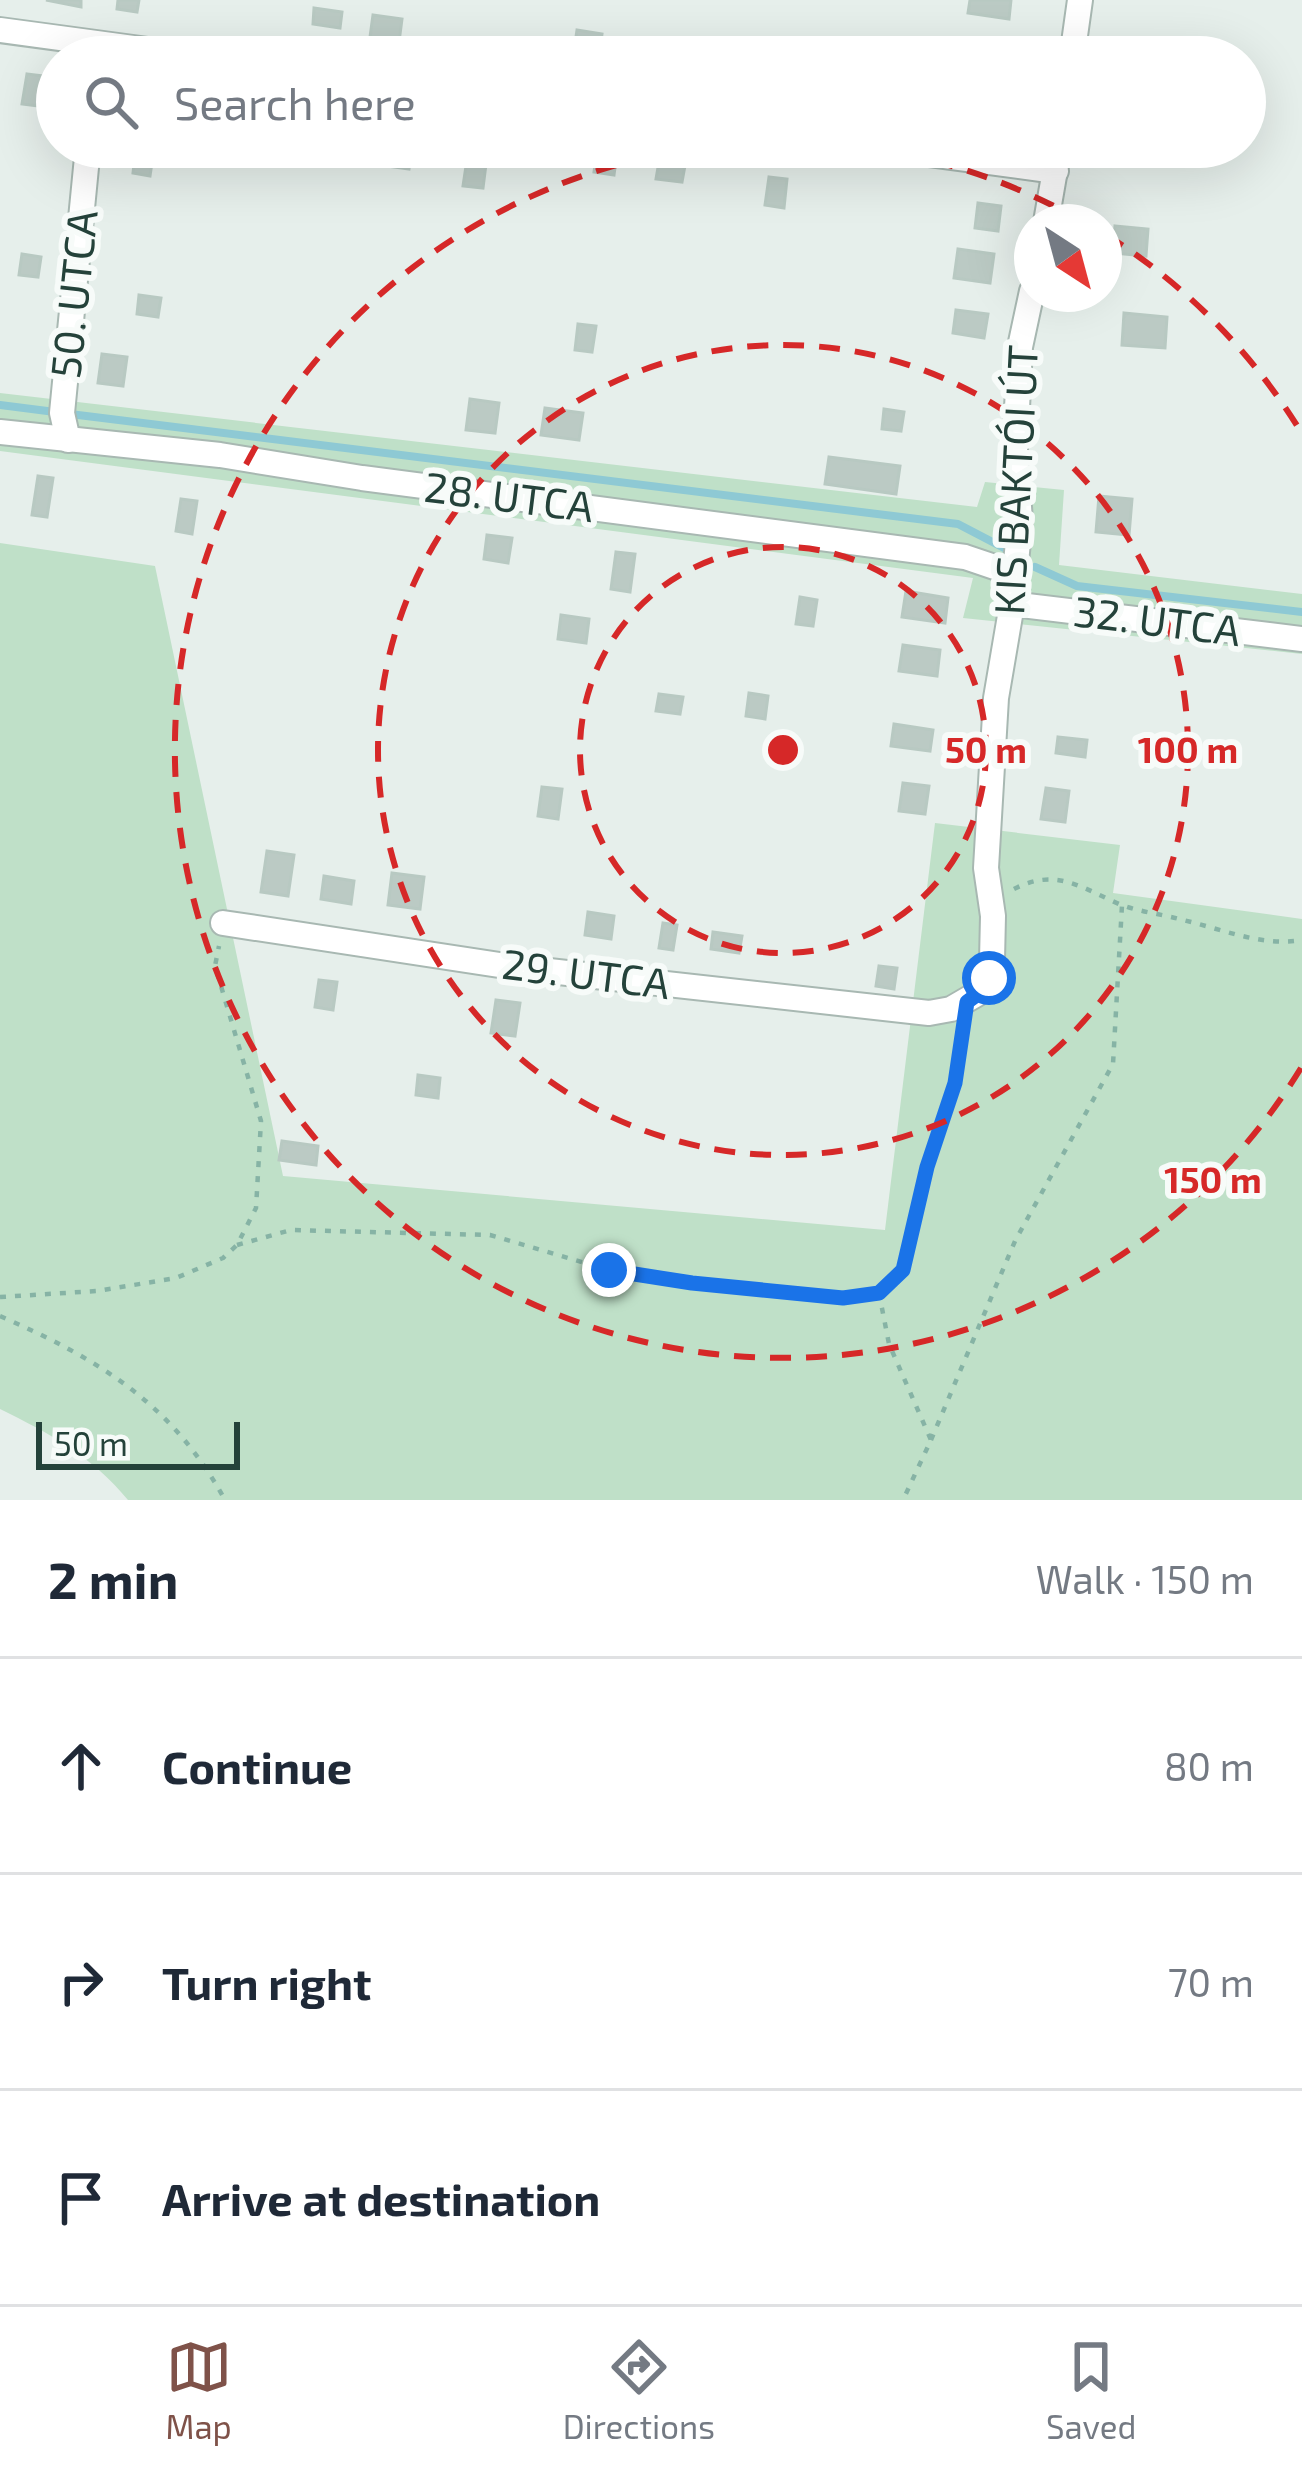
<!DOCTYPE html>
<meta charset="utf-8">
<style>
:root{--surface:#fff;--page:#f2f2f3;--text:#1f2937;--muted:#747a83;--line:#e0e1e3;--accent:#7f5249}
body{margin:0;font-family:"Exo 2",sans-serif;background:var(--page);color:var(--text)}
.compass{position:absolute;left:1014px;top:204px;width:108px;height:108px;border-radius:50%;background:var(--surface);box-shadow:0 12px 48px #0002;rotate:144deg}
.scale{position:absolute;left:36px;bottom:30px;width:204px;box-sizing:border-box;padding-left:12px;border:6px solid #24423a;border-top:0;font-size:33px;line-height:42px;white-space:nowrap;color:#24423a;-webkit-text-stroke:9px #f7fbf9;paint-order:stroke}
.stop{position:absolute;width:36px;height:36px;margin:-27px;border:9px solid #1a73e8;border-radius:50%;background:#fff}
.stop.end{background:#1a73e8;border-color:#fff;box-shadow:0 3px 12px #0008}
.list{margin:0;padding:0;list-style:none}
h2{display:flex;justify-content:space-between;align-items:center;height:156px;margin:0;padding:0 48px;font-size:51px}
h2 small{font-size:39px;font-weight:400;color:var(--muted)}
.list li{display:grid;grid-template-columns:78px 1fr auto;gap:36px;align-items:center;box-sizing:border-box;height:216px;padding:0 48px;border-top:3px solid var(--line)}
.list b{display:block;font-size:45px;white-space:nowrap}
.list em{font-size:39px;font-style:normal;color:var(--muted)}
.icon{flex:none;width:66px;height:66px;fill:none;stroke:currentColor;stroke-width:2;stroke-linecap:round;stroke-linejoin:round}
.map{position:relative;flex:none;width:1302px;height:1500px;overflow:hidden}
.search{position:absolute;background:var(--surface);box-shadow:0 12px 48px #0002;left:36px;right:36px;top:36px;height:132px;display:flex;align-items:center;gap:30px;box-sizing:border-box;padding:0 42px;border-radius:66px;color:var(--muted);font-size:45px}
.sheet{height:804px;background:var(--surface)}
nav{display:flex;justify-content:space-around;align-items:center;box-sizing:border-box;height:168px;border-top:3px solid var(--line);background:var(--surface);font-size:33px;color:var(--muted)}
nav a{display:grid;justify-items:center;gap:6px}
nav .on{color:var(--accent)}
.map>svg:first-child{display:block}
</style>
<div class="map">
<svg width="1302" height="1500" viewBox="0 0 1302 1500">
<rect width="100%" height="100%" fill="#e6efeb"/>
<g fill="#bfe0c8">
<polygon points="0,393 977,507 985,482 1064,490 1059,565 1302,594 1302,654 963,618 973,578 0,451"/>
<path d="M0,543L155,566L283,1176L885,1230L935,823L1120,845L1113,893L1302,919V1500H128C93,1457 49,1433 0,1409Z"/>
</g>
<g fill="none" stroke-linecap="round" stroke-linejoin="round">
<g stroke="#8ec9d4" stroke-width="8">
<polyline points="0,405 55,412"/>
<polyline points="70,414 958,524 1004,548"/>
<polyline points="1035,567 1077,586 1302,612"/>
</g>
</g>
<g fill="#bbcac4" stroke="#b8c9c2" stroke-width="3">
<polygon points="46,0 81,0 81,7"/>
<polygon points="118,0 139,0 137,12 117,9"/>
<polygon points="970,0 1011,0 1009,19 968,13"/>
<polygon points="314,8 342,12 340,28 313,24"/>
<polygon points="373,15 402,19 399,42 370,37"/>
<polygon points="577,30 602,34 599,57 573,57"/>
<polygon points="1177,44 1218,51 1217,57 1175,57"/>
<polygon points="27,74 52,77 47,107 22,104"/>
<polygon points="136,147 154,149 150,176 133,173"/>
<polygon points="383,147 412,147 409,169 380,165"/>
<polygon points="597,151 617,153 614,175 594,172"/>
<polygon points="468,153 487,156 483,188 463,186"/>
<polygon points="660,156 686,160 682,182 656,179"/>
<polygon points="769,177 787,179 784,208 765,205"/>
<polygon points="978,203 1001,206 998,231 975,228"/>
<polygon points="1115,226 1148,229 1146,256 1113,253"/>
<polygon points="958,249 994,254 990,283 954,278"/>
<polygon points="22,254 41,257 38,277 19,275"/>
<polygon points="139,295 161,298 158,317 137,314"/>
<polygon points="956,310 988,314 984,338 953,333"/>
<polygon points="1124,313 1167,317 1165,348 1122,345"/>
<polygon points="578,324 596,326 592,352 575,350"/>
<polygon points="102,354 127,357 123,386 98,383"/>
<polygon points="470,399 499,403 495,433 466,430"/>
<polygon points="545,408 583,413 579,440 541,435"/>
<polygon points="884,409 904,412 901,431 882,429"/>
<polygon points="829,457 900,466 896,494 825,484"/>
<polygon points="38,476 53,478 47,517 32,515"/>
<polygon points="1099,496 1132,499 1129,535 1096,532"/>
<polygon points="181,499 197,501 192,534 176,531"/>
<polygon points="487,535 512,538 508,563 484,559"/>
<polygon points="616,552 635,554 630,592 611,589"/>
<polygon points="906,591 948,598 945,623 902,617"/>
<polygon points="800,597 817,600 813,626 796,624"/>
<polygon points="561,615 589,619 586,643 558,639"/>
<polygon points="903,645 940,650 937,676 899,671"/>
<polygon points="749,693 768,696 765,719 746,716"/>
<polygon points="659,694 683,697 680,714 656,711"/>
<polygon points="894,724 933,730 930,751 891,746"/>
<polygon points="1058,737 1087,740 1085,757 1056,753"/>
<polygon points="903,783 929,786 925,814 899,811"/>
<polygon points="542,787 562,789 558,819 538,816"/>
<polygon points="1046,788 1069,791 1065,822 1041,819"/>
<polygon points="267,851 294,855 288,896 261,892"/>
<polygon points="392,873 424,877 420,909 388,905"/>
<polygon points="324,876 354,881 351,904 321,899"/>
<polygon points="588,912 614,916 611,939 585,935"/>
<polygon points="663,923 677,925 673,950 659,948"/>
<polygon points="713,932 742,936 739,953 711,949"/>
<polygon points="879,966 897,968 894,989 876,986"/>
<polygon points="319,980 337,982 333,1010 315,1007"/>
<polygon points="496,1000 520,1003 515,1036 491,1033"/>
<polygon points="418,1075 440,1078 438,1098 416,1095"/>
<polygon points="282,1141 318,1146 316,1165 279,1160"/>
</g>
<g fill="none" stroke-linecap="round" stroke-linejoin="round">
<defs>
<g id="minor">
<polyline points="0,30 200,57"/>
<polyline points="1072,57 1080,0"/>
<polyline points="877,147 1056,171"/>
<polyline points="1046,222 1059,147"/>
<polyline points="0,432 220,455 362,478 965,557 1015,574"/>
<polyline points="68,440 62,413 88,147"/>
<polyline points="1012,604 1302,639"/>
<polyline points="223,923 513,967 929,1013 951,1009 982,991 992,960 993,916 986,868 996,698 1012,604 1020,521 1015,449 1020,347 1032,291"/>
</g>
</defs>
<use href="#minor" stroke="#a8b8b2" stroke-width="28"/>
<g stroke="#86b3a5" stroke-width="4.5" stroke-dasharray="6 9" stroke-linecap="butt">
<path d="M1014,889C1056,867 1082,888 1119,904C1139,912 1162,914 1183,920C1222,929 1262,947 1302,940"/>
<polyline points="237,1245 291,1230 490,1235 609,1270 692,1283 843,1298 879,1293 903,1271 927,1167 955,1083 963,1032"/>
<polyline points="879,1293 889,1344 931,1440 903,1500"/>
<polyline points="0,1297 97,1291 176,1278 223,1258 237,1245 256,1208 261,1121 215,966 219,946"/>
<path d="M0,1316C98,1359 172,1403 225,1500"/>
<polyline points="931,1440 1015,1241 1113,1064 1122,905"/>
</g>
<use href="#minor" stroke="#fff" stroke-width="24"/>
</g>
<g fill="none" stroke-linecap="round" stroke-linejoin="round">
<polyline stroke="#1a73e8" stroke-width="15" points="609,1270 692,1283 843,1298 879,1293 903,1270 927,1167 955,1083 967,1002 982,991 989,978"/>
</g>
<g fill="none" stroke="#d62828" stroke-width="6" stroke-dasharray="21 15">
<circle cx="783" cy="750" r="203"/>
<circle cx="783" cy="750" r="405"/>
<path d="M1301 1068A608 608 0 1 1 704 147M862 147A608 608 0 0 1 1082 221M1105 234A608 608 0 0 1 1301 432"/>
</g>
<g text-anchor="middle" stroke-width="12" stroke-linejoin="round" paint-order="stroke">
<g font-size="42" fill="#24423a" stroke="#f7fbf9">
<text transform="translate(74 294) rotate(-84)" y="15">50. UTCA</text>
<text transform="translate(1016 480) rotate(-87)" y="15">KIS BAKTÓI ÚT</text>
<text transform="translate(509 497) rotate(7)" y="15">28. UTCA</text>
<text transform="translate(1157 621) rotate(7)" y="15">32. UTCA</text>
<text transform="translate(586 974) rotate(7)" y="15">29. UTCA</text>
</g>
</g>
<circle cx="783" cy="750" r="18" fill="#d62828" stroke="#f7fbf9" stroke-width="6"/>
<g font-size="36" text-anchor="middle" font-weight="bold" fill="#d62828" stroke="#f7fbf9" stroke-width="12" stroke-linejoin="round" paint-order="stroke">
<text x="986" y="763">50 m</text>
<text x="1188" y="763">100 m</text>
<text x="1213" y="1193">150 m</text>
</g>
</svg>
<svg class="compass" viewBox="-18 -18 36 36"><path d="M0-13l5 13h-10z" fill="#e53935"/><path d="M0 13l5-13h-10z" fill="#747a83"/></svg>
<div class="scale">50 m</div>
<div class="stop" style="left:989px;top:978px"></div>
<div class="stop end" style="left:609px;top:1270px"></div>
<div class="search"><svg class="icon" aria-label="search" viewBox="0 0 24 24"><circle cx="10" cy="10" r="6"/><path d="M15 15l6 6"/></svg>Search here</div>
</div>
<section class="sheet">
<h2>2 min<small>Walk · 150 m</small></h2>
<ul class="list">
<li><svg class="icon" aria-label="ahead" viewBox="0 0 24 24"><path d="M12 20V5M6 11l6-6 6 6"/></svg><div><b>Continue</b></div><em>80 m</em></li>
<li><svg class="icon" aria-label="right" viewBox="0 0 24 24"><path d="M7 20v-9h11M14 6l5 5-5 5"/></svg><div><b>Turn right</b></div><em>70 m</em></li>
<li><svg class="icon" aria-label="arrive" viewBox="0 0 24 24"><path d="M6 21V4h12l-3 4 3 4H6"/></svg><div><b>Arrive at destination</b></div></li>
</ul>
</section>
<nav>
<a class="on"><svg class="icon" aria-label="map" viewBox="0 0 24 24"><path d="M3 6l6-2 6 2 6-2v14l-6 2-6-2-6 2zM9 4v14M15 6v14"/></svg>Map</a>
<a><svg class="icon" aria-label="directions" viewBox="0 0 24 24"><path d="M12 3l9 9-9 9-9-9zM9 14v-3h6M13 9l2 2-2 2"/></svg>Directions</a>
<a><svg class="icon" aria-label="saved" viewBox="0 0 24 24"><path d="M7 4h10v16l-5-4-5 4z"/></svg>Saved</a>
</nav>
